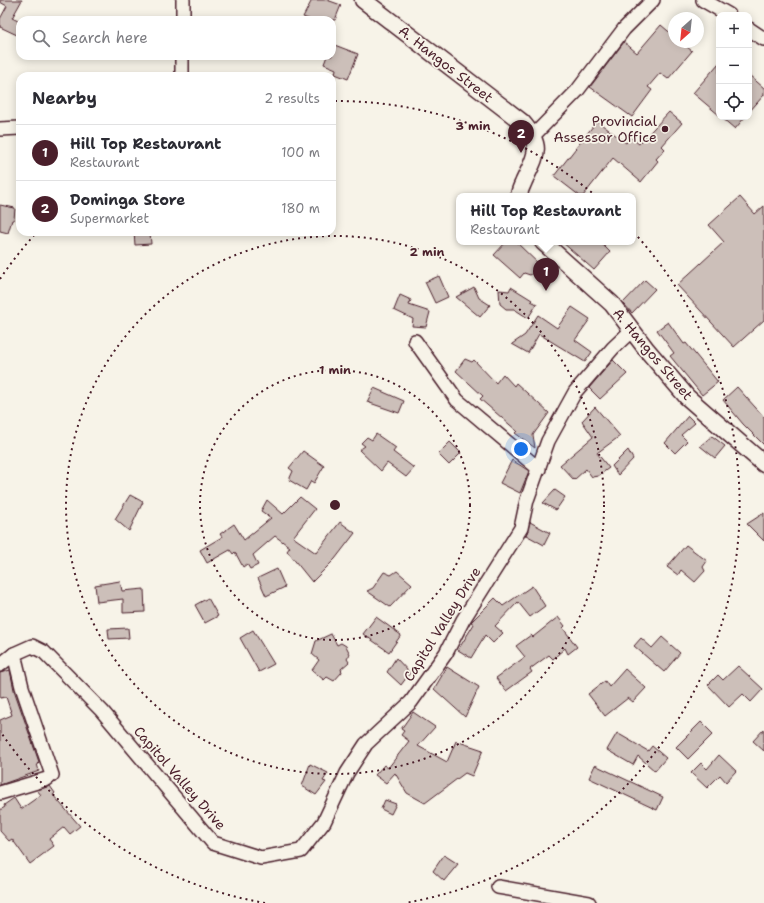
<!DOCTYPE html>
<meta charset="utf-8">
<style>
:root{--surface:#fff;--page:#f2f2f3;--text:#2b2b33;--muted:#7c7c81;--line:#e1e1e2;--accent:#4a1f2b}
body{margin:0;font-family:"Shantell Sans",sans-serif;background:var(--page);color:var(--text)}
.controls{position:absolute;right:12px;top:12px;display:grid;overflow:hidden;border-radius:8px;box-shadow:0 2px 10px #0003}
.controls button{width:36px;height:36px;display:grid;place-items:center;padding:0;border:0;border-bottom:1px solid var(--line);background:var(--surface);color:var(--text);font:20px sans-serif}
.compass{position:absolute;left:668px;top:12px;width:36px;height:36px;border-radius:50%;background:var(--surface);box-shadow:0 2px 10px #0003;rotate:207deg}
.you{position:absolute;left:521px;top:449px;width:14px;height:14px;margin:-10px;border:3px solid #fff;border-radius:50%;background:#1a73e8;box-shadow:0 0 0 6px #1a73e833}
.badge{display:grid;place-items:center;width:26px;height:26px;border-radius:50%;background:var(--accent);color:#fff;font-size:13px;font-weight:700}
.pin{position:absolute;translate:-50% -33px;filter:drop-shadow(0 1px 2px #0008)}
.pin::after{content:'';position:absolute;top:21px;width:14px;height:12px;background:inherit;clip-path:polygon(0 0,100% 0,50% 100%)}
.popup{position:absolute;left:456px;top:193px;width:180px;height:52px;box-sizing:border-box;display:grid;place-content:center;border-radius:8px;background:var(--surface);filter:drop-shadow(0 1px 3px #0005);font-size:13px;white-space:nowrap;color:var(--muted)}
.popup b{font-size:15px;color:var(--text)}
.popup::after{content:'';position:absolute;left:50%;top:100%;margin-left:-8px;border:8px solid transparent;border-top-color:var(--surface)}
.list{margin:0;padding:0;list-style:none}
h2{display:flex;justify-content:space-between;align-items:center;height:52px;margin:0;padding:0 16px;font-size:17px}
h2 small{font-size:13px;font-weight:400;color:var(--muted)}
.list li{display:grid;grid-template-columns:26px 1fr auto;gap:12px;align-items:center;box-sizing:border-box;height:56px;padding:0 16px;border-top:1px solid var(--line)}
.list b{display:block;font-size:15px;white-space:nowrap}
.list p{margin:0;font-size:13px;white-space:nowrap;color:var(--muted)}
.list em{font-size:13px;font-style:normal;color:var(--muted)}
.icon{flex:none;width:22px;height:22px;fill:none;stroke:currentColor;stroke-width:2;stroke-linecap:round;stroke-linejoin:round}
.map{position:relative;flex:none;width:764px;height:903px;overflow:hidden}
.search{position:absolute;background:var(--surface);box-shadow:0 2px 10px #0003;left:16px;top:16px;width:320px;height:44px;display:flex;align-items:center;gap:10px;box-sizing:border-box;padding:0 14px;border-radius:12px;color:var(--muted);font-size:15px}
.panel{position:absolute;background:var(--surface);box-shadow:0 2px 10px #0003;left:16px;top:72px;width:320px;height:164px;border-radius:12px}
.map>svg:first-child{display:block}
</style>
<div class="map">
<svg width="764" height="903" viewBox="0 0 764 903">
<rect width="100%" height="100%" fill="#f7f3e8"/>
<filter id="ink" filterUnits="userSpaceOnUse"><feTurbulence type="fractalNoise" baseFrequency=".025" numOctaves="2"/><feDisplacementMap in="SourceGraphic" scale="8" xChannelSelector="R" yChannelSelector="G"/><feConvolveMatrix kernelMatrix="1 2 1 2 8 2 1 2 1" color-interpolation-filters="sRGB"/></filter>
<g filter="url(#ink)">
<g fill="#ccbfb9" stroke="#4a1f2b">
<polygon points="0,0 22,0 12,18 20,22 20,29 17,35 0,27 0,19 7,6 0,2"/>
<polygon points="312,0 327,0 341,5 335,20 311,20 303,17"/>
<polygon points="661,25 674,36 674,42 681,42 692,51 668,79 660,73 648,87 652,90 632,117 590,87 624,42 637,53"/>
<polygon points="332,44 358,54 348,79 335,74 336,69 324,64 327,56 332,56"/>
<polygon points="719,63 719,115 693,93"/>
<polygon points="749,75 764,88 764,95 749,112"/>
<polygon points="669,112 682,123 662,146 665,149 656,159 658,161 641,182 613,158 583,196 580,196 554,176 597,121 626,143 631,138 639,144"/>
<polygon points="721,117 745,117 735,129"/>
<polygon points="740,197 755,214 764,206 764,320 734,347 677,285 724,242 709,225"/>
<polygon points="0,205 15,208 14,220 12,220 8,233 0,231"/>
<polygon points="134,232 150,232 151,244 135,245"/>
<polygon points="506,242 516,242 543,268 530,275 524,273 520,278 494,255"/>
<polygon points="562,242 600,242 610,252 594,270"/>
<polygon points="439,276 448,297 435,303 425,282"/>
<polygon points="645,280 655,289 632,313 623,303"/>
<polygon points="474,287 479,298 490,305 480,317 456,297"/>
<polygon points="511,287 532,300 531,301 537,304 528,318 514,309 506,309 500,304 499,290 509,291"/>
<polygon points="400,295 411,300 409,305 430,312 426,327 412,326 413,319 394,310"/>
<polygon points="572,307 590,319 575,340 592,352 585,362 539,334 528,353 512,344 525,335 538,315 557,328"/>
<polygon points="668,322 684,344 686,343 718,382 702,395 670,356 674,353 657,330"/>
<polygon points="465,359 472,362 474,360 496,383 503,374 514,386 516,383 549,413 533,435 535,448 515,433 517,431 480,399 483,396 456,371"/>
<polygon points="613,360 627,374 600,399 589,388"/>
<polygon points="737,387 764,417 764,445 743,424 723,400"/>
<polygon points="374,388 404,401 399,413 367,402"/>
<polygon points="595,407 620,436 597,453 609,468 598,476 592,477 586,469 574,480 560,465 593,437 582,421"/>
<polygon points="688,416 695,423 681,435 687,441 675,453 665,443"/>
<polygon points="376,434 396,448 393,452 414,468 406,477 387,463 381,471 359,450 365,446 361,443 367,437 372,440"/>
<polygon points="712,436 725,446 715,458 700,446"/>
<polygon points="450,442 461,453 449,465 438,454"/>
<polygon points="628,450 633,459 618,475 612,466"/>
<polygon points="303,451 324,466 314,483 311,481 306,490 289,480 293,471 289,468"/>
<polygon points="512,460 529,471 520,493 500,483"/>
<polygon points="555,490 565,497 556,510 543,503"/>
<polygon points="130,495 143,502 129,531 115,519"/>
<polygon points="300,497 315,509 293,537 316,553 340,522 355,533 335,559 312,582 287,551 290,547 275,536 253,555 258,565 250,569 247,564 243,567 235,552 233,554 230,550 207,563 200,550 222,537 220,534 234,524 244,540 271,518 261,511 267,500 283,514"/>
<polygon points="764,513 764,541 747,524"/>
<polygon points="530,522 550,533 544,545 526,535"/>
<polygon points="686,545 707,561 703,567 705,571 695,582 681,570 678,575 667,567"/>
<polygon points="277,569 285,587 266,596 258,578"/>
<polygon points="397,571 412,584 390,607 367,591 373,588 384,572 391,575"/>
<polygon points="120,581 122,591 144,589 145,612 123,613 123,599 97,602 95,585"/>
<polygon points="532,586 545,606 530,617 518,602 495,626 503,633 493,643 485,635 471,658 458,650 474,624 471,622 495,598 503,606"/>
<polygon points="208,598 218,616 205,623 195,605"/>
<polygon points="376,617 401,635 389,652 363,634"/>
<polygon points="558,617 565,626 563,628 577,647 568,654 565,648 553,659 549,655 530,669 532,672 506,691 496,678 525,657 516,646 531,635 533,637"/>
<polygon points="128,628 129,638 109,639 108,629"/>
<polygon points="253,630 274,664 259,672 240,638"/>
<polygon points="331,634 337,645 341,643 346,646 350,654 347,659 349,662 341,669 342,672 334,681 327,677 324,680 312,670 319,660 312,654 316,641"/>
<polygon points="662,637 680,653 664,672 634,646 641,638 652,648"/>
<polygon points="396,658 410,673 401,685 387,672"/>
<polygon points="738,666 763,689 751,702 743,694 729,707 708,685 718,675 723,680"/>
<polygon points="447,667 479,687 465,717 434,689"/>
<polygon points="625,669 646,688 633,702 628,698 605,716 588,694 605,681 609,687"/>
<polygon points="10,670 14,690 39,762 37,764 39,771 0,785 0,720 12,715 6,697 0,698 0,673"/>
<polygon points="413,712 435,727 418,746 447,762 456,741 483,750 472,776 465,773 425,803 407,793 395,773 386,783 375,775 384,765 388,768 409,741 401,735 404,731 401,729"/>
<polygon points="701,722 713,734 688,759 676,747"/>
<polygon points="764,729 764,751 753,741"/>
<polygon points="617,733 648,751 652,746 666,758 655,771 638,756 633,765 607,750"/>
<polygon points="719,755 736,771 726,782 720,775 707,788 691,773 701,763 707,769"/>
<polygon points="310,764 328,773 323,781 326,782 316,795 302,786"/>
<polygon points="595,765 663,797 657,810 589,778"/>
<polygon points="50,786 55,793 53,795 80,826 70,834 64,827 49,839 54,846 30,864 12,839 9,841 0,831 0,810 5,807 4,805 14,798 21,809 41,795 37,790"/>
<polygon points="385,800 396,804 391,814 381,809"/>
<polygon points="444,855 458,864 444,881 433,871"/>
</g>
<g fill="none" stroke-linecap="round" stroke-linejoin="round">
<defs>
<g id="minor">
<polyline points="703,0 729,15"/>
<polyline points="183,20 183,0"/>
<polyline points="749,29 764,39"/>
<polyline points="182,76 182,56"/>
<polyline points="0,129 20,128"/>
<polyline points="534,135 577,91 624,29 653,0"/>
<polyline points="415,341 457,400 539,469"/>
<polyline points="0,665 14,654 32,646 44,652 102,711 213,843 261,858 301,851 324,822 347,773 366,744 411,702 446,653 463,620 521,528 527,500 548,441 575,392 613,348 632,330"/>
<polyline points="0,793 47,779 52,775 22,687 14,654"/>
<polyline points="498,887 589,903"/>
</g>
<g id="tertiary">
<path d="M363,0L522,122C544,147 536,155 524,181C522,186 519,191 519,196"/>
<polyline points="543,242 612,304 647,350 687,397 764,464"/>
</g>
</defs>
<use href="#minor" stroke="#4a1f2b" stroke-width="16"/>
<use href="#tertiary" stroke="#4a1f2b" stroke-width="19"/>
<use href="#minor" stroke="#f7f3e8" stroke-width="13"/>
<use href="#tertiary" stroke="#f7f3e8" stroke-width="16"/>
</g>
</g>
<g fill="none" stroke="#4a1f2b" stroke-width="2" stroke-dasharray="2 4">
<circle cx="335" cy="505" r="135"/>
<circle cx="335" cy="505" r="269"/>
<path d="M265 903A404 404 0 0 1 0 731M0 279A404 404 0 0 1 37 232M335 101A404 404 0 0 1 405 903"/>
</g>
<circle fill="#4a1f2b" stroke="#f7f3e8" stroke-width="1.5" cx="665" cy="129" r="4"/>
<g text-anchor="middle" stroke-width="3.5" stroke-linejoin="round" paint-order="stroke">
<g font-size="14" fill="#4a1f2b" stroke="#f7f3e8">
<text transform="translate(446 64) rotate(38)" y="5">A. Hangos Street</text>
<text transform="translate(653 354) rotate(50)" y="5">A. Hangos Street</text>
<text transform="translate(442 624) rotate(-58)" y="5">Capitol Valley Drive</text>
<text transform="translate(180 778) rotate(49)" y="5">Capitol Valley Drive</text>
</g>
<g font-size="14" fill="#4a1f2b" stroke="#f7f3e8" text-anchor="end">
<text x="657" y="126">Provincial<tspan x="657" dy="16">Assessor Office</tspan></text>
</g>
</g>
<circle cx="335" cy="505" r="6" fill="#4a1f2b" stroke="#f7f3e8" stroke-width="2"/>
<g font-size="12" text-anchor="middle" font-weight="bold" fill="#4a1f2b" stroke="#f7f3e8" stroke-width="3.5" stroke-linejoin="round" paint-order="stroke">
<text x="473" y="130">3 min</text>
<text x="427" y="256">2 min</text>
<text x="335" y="374">1 min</text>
</g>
</svg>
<div class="controls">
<button>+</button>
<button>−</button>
<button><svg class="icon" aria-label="locate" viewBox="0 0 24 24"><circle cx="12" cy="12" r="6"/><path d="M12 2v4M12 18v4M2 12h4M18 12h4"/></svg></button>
</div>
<svg class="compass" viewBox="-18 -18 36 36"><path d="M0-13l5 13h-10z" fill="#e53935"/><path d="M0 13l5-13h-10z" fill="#7c7c81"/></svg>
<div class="you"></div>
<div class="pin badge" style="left:546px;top:291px">1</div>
<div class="popup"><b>Hill Top Restaurant</b>Restaurant</div>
<div class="pin badge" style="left:521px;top:153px">2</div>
<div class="search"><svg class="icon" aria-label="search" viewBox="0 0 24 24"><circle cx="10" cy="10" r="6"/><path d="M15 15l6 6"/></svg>Search here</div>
<section class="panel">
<h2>Nearby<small>2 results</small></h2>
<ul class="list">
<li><span class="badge">1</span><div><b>Hill Top Restaurant</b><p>Restaurant</p></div><em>100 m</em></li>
<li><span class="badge">2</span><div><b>Dominga Store</b><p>Supermarket</p></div><em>180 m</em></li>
</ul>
</section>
</div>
